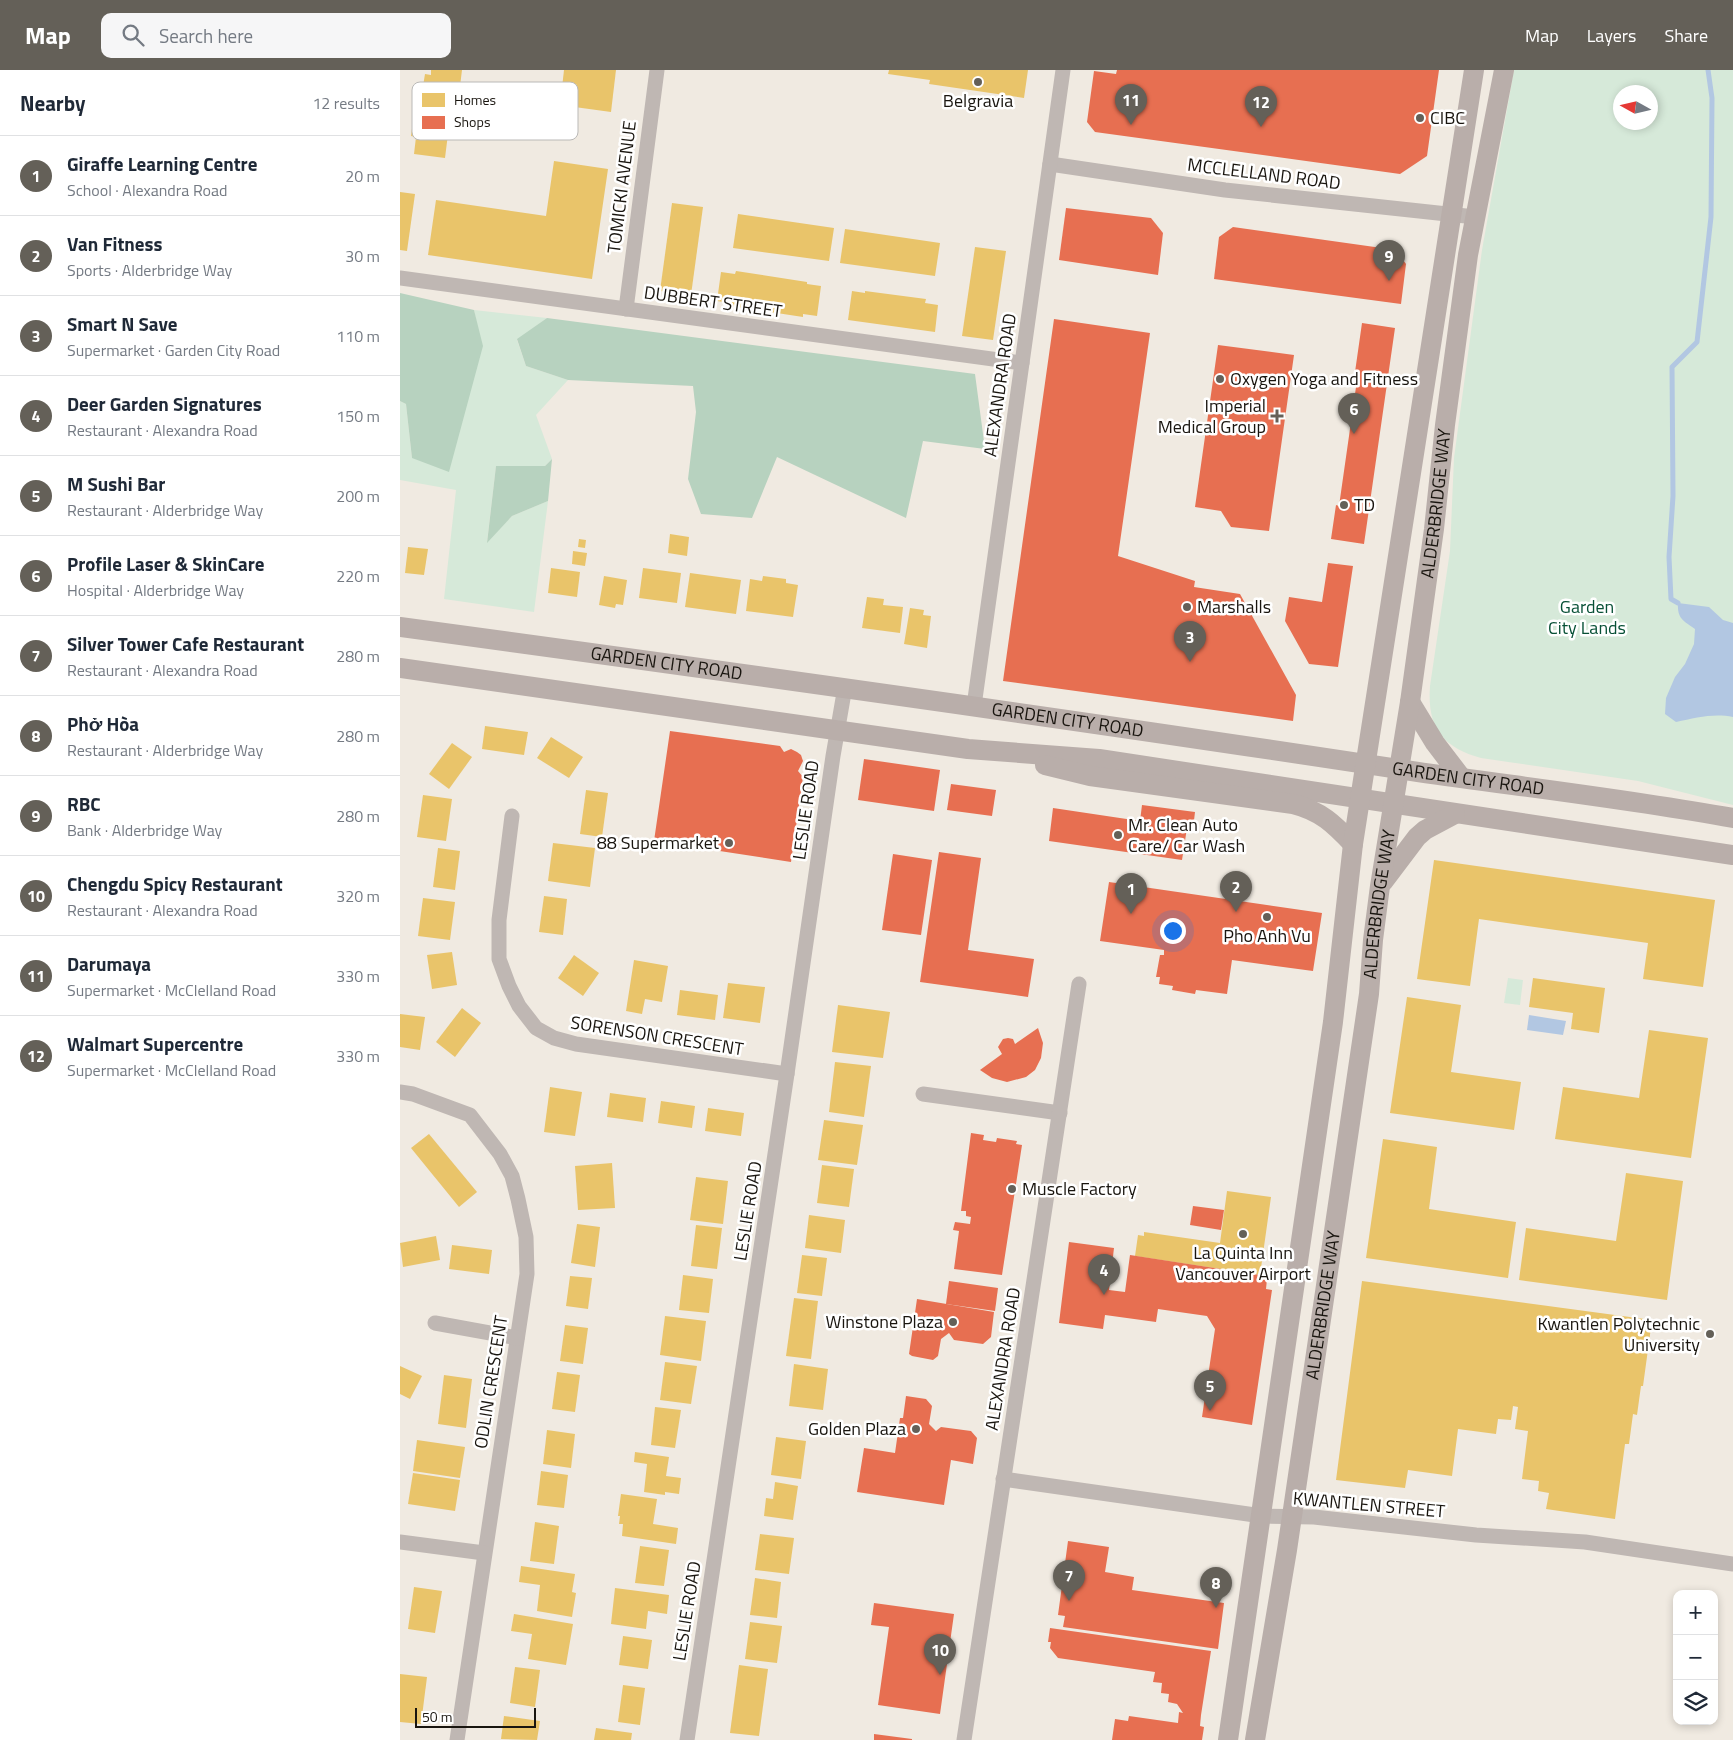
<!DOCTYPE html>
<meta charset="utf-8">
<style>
:root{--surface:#fff;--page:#f6f6f7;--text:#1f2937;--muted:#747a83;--line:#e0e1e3;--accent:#646058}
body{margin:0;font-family:"Titillium Web",sans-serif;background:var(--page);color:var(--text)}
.controls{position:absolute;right:15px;bottom:15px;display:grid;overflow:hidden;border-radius:10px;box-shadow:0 2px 8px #0003}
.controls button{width:45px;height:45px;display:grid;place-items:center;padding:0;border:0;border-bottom:1px solid var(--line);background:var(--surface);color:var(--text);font:25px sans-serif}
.compass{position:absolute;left:1213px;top:15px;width:45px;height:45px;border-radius:50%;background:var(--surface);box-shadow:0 2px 8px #0003;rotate:278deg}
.scale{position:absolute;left:15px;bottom:12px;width:121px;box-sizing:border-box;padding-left:5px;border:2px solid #19150f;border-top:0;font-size:14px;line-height:18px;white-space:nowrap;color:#19150f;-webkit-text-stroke:4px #fff;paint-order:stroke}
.you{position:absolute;left:772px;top:860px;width:18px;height:18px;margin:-12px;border:4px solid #fff;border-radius:50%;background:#1a73e8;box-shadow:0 0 0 8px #1a73e833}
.badge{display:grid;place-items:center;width:32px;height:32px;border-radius:50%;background:var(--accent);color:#fff;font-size:16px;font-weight:700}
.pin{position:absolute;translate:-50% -41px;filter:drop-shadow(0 1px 2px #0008)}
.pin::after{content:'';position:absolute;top:26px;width:18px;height:15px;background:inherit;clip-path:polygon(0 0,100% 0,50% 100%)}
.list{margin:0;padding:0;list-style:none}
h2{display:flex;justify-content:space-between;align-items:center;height:65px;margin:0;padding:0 20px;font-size:21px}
h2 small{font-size:16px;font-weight:400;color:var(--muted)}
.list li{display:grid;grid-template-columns:32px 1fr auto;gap:15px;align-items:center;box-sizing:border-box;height:80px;padding:0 20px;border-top:1px solid var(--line)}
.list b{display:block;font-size:19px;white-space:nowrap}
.list p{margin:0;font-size:16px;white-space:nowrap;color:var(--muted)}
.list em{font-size:16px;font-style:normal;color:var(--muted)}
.icon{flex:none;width:28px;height:28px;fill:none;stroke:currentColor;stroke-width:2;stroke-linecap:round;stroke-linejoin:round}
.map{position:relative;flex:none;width:1333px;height:1670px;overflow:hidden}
header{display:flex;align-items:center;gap:30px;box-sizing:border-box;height:70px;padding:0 25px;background:var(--accent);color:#fff}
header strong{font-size:24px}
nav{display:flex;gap:28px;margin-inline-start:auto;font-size:18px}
.search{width:350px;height:45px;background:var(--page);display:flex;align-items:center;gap:12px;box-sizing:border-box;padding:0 18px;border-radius:10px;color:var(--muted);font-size:19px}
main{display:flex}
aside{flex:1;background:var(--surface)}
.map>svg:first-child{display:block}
</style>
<header>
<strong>Map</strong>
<div class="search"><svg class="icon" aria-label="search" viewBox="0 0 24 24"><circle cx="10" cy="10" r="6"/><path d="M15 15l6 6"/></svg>Search here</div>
<nav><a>Map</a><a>Layers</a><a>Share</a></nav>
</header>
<main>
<aside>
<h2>Nearby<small>12 results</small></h2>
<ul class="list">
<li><span class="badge">1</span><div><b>Giraffe Learning Centre</b><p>School · Alexandra Road</p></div><em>20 m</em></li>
<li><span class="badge">2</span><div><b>Van Fitness</b><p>Sports · Alderbridge Way</p></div><em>30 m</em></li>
<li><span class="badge">3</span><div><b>Smart N Save</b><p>Supermarket · Garden City Road</p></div><em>110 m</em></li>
<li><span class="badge">4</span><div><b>Deer Garden Signatures</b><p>Restaurant · Alexandra Road</p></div><em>150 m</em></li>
<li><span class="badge">5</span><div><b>M Sushi Bar</b><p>Restaurant · Alderbridge Way</p></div><em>200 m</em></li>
<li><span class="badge">6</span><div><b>Profile Laser &amp; SkinCare</b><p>Hospital · Alderbridge Way</p></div><em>220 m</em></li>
<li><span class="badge">7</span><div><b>Silver Tower Cafe Restaurant</b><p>Restaurant · Alexandra Road</p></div><em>280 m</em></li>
<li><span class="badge">8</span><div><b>Phở Hòa</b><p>Restaurant · Alderbridge Way</p></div><em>280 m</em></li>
<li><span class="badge">9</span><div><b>RBC</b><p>Bank · Alderbridge Way</p></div><em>280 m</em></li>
<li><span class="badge">10</span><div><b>Chengdu Spicy Restaurant</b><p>Restaurant · Alexandra Road</p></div><em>320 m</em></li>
<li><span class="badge">11</span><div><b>Darumaya</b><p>Supermarket · McClelland Road</p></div><em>330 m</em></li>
<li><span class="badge">12</span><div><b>Walmart Supercentre</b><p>Supermarket · McClelland Road</p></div><em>330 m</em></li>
</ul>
</aside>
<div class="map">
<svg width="1333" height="1670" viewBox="0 0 1333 1670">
<rect width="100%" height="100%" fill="#f0eae1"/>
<g fill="#d6e9d9" fill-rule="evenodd">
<path d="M1114,0H1333V735L1238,711L1081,688C1042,677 1027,657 1030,616L1050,481L1054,388L1082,180ZM1220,22H1250V52H1220Z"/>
<polygon points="74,240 147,248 117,270 126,296 168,310 136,345 152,389 145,396 96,396 87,472 112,446 148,431 134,542 44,529 56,420 0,410 0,331 6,334 12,388 82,279"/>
<polygon points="1108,908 1123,910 1120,935 1104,933"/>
</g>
<g fill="#b7d2bf">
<polygon points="0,223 74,240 83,276 49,402 12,388 6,334 0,331"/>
<polygon points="147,248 575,304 585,379 523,371 506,448 377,387 352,448 301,444 288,409 296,342 293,316 168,310 126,296 117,269"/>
<polygon points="152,389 148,431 112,446 87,473 96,396 145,396"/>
</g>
<g fill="#b2c7e2">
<path d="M1278,533L1309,537L1323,550L1333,553V647C1313,643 1296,648 1276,652L1265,644L1266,628L1275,607L1285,594L1294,574L1295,559C1284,551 1277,549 1278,533Z"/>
<polygon points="1129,945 1166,951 1163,965 1127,960"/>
</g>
<g fill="#e9c46a">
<polygon points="31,0 62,0 55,57 49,56 45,88 14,84 16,67 11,66 17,21 22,22 25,4 31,5"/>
<polygon points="164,0 216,0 211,42 160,35"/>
<polygon points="489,0 628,0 624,28 529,14 530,10 488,4"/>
<polygon points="154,91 208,99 192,209 28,185 36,130 146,146"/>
<polygon points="0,122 15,124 7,181 0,180"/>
<polygon points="272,133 303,137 291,225 260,221"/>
<polygon points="338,144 434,158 429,191 333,178"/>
<polygon points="445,159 540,173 535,206 440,193"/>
<polygon points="575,177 606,181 593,270 562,266"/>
<polygon points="336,201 407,212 407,214 421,216 417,246 403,244 403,247 330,236 330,233 317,231 321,202 335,204"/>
<polygon points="452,221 465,223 465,221 526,229 525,233 538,235 535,262 448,250"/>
<polygon points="270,464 289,467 287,486 268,483"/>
<polygon points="179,469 186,470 185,478 178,477"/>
<polygon points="8,477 28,479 24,505 5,503"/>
<polygon points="173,481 187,483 185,496 172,494"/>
<polygon points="151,498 180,502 177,527 148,523"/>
<polygon points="243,498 281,503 277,533 239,528"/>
<polygon points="290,503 341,510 336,544 285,537"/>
<polygon points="204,506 227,510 223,535 216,534 215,538 199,535"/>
<polygon points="363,506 386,509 386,513 398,515 393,547 346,541 350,509 362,511"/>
<polygon points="467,527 484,529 483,535 503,537 500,563 462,558"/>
<polygon points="510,538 524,540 523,545 531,546 527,578 504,574"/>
<polygon points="85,656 128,662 124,685 82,679"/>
<polygon points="151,667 183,687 169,708 137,688"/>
<polygon points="52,673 72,687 49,719 29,704"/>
<polygon points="186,720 208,723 202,767 180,764"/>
<polygon points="23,725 52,729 46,771 17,767"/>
<polygon points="153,773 195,778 190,817 148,811"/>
<polygon points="38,778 60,781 55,820 33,817"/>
<polygon points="1034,790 1315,830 1303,917 1243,909 1248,873 1079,849 1070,916 1017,909"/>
<polygon points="144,826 167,829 163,865 139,862"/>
<polygon points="23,828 55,832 50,870 18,866"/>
<polygon points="52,882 57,915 32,919 27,885"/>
<polygon points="174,885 199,903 183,926 158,908"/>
<polygon points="234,890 268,896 262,932 245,929 242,944 226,941"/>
<polygon points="1133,908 1205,918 1199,963 1171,959 1173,943 1129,937"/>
<polygon points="328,913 365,917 360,953 323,948"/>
<polygon points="280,920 318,925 315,950 277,945"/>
<polygon points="1007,927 1061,935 1051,1002 1121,1012 1114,1060 990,1043"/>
<polygon points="438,935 490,942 483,988 432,982"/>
<polygon points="62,938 81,953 55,987 36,972"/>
<polygon points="0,944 25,947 20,980 0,977"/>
<polygon points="1249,960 1308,968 1291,1088 1155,1069 1163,1017 1239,1028"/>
<polygon points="435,992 471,996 464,1047 429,1042"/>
<polygon points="150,1017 182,1022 175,1066 144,1062"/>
<polygon points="210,1023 246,1028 243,1052 207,1047"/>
<polygon points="261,1031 295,1036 292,1058 258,1053"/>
<polygon points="308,1038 344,1043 341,1066 305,1061"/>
<polygon points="424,1050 463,1055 457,1095 418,1090"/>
<polygon points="29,1064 77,1122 59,1137 11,1078"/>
<polygon points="983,1069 1037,1077 1029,1139 1116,1152 1108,1208 966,1188"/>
<polygon points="212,1093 215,1138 178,1140 175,1096"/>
<polygon points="422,1095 454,1099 449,1137 417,1133"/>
<polygon points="1226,1103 1283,1111 1267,1230 1119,1210 1126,1158 1216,1171"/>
<polygon points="296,1107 328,1111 323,1154 290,1150"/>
<polygon points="827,1121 871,1127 860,1205 735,1186 738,1165 744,1166 744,1162 820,1173"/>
<polygon points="409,1145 445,1150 441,1183 405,1178"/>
<polygon points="177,1154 200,1157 195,1197 171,1193"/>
<polygon points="296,1155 322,1158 317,1199 291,1196"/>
<polygon points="36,1166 40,1190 3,1197 0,1173"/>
<polygon points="52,1175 92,1180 89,1204 49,1199"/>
<polygon points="402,1185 427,1188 422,1226 397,1223"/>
<polygon points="283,1205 313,1209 309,1243 279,1240"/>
<polygon points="170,1206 192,1208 188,1239 166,1236"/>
<polygon points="962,1211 1252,1250 1243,1316 1241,1316 1237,1345 1233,1344 1229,1374 1225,1374 1215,1449 1146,1439 1149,1423 1138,1421 1139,1411 1122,1409 1128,1361 1115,1359 1118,1337 1113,1336 1111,1350 1098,1349 1096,1364 1058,1359 1052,1406 1008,1400 1005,1418 936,1410"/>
<polygon points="394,1228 418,1231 411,1289 386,1286"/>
<polygon points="265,1246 306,1251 301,1291 260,1285"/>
<polygon points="165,1255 188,1258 183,1294 160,1291"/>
<polygon points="265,1292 297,1296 291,1334 260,1330"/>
<polygon points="394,1294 428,1299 423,1340 389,1336"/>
<polygon points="0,1296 22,1306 10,1329 0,1324"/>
<polygon points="157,1302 180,1305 175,1342 152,1339"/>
<polygon points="44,1305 72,1309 66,1358 38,1354"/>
<polygon points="255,1337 281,1340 275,1378 251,1375"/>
<polygon points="147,1360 175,1364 171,1398 143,1394"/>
<polygon points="376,1367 406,1371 401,1409 371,1405"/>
<polygon points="17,1370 65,1377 60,1408 13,1401"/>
<polygon points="235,1382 269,1387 266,1406 281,1408 279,1424 265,1422 265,1425 244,1422 247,1394 234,1392"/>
<polygon points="141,1401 168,1405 164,1438 137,1435"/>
<polygon points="13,1403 60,1410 55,1441 8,1434"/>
<polygon points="375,1412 398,1416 393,1450 364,1446 366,1428 373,1429"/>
<polygon points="221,1424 257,1429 253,1454 278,1458 276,1474 222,1466 223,1454 219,1454 220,1446 218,1446"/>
<polygon points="135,1452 159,1456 154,1494 130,1491"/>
<polygon points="360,1464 394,1468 389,1504 355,1500"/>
<polygon points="240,1476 269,1480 264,1516 235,1513"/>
<polygon points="121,1496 175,1504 172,1522 176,1523 172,1547 137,1541 140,1515 119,1512"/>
<polygon points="355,1508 381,1512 377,1548 350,1545"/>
<polygon points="14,1517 42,1521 35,1563 8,1559"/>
<polygon points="215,1518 269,1525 267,1544 248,1541 246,1559 211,1554"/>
<polygon points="114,1544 173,1554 166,1595 128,1589 132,1564 111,1561"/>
<polygon points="350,1552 382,1556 377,1593 345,1589"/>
<polygon points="223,1566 252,1570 248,1599 219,1595"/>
<polygon points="339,1595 368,1599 359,1666 330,1663"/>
<polygon points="115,1597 140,1600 135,1637 110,1633"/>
<polygon points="0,1604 27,1607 21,1654 0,1652"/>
<polygon points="223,1615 245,1618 240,1655 218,1652"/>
<polygon points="104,1646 140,1651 137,1670 101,1669"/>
<polygon points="196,1658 232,1663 231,1670 194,1670"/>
</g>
<g fill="#e76f51">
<polygon points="717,0 1039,0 1027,86 1000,104 695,62 687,52 694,1 716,4"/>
<polygon points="666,138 751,148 763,163 758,205 659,190"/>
<polygon points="833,157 996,180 1006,194 1001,234 814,209 819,167"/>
<polygon points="654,249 750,263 718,486 795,511 794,517 840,524 896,625 893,651 603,611"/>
<polygon points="962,253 995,258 964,474 931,469 936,435 939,436 956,317 953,316"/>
<polygon points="818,275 894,285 869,461 831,457 821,441 795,437"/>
<polygon points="928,493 953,496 938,597 909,594 885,551 889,527 922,532"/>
<polygon points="270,661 380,676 384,682 391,679 397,682 401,685 403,691 398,701 403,707 391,792 254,771"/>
<polygon points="464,689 540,700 534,741 458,730"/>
<polygon points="551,714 596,720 592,746 547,740"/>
<polygon points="742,735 795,742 793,759 787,758 782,790 649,771 653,738 740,751"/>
<polygon points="539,782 581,788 568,880 634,889 628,927 520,912"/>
<polygon points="493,784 532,790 521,865 482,860"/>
<polygon points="709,812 922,843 913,901 832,890 827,924 796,920 795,924 772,920 773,916 759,914 760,907 756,907 760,885 764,885 764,880 700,871"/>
<polygon points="638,958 643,973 641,988 635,1000 626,1007 607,1012 592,1008 580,1000 602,984 598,977 603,969 608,968 613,969 615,974"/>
<polygon points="571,1063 584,1065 583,1070 596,1072 597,1068 617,1071 616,1074 622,1075 602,1205 554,1199 559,1161 553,1160 555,1152 570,1154 571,1147 566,1146 566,1141 561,1141"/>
<polygon points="793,1136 824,1140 821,1160 790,1155"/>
<polygon points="669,1172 714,1178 709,1220 725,1222 730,1185 860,1205 860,1208 867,1209 866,1219 872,1220 852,1355 802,1347 815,1259 807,1246 758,1239 756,1252 705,1245 703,1259 659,1253"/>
<polygon points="549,1211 598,1218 595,1241 546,1234"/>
<polygon points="517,1229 594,1242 591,1267 583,1274 554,1270 549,1263 541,1269 538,1286 533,1290 512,1286 509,1284"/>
<polygon points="506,1326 526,1329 532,1336 529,1354 536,1361 541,1357 571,1361 577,1368 573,1394 551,1390 544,1435 457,1422 464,1378 495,1383 500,1348 503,1348"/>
<polygon points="668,1471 709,1477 705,1502 734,1507 732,1520 824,1533 818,1579 663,1557 665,1546 658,1545"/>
<polygon points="474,1533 554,1544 540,1644 478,1635 489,1557 471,1555"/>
<polygon points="650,1558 811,1581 801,1645 800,1656 804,1657 802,1670 712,1670 715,1649 728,1651 729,1646 778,1653 779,1642 783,1643 777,1634 768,1632 769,1624 761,1623 762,1613 753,1612 755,1602 658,1588 650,1578 651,1572 648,1572"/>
<polygon points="474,1664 512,1669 512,1670 474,1670"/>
</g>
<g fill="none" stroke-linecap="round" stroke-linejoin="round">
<polyline stroke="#b2c7e2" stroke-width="5" points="1278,533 1271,529 1269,487 1273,426 1272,297 1297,272 1311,147 1312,28 1308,0"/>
<g stroke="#bfb7b3" stroke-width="15">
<polyline points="650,94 825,120 1075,147"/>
<polyline points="0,208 622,293"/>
<polyline points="226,239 257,0"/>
<polyline points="574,636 663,0"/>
<polyline points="112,746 99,850 99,889 109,916 119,936 136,958 154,968 176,974 387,1004"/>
<polyline points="0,1022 13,1024 70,1045 100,1084 112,1106 118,1129 126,1167 127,1204 57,1670"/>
<polyline points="523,1024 660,1043"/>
<polyline points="35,1253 117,1268"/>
<polyline points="603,1409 862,1446 914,1447 1076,1465 1185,1472 1333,1494"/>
<polyline points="0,1472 84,1483"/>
<polyline points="287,1670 387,1004 433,686 445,617"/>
<polyline points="564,1670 679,914"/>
</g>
<g stroke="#b9aeaa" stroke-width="20">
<path id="s1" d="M0,557C340,603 679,650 1018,702C1123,717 1229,729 1333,748"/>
<polyline points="0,598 568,679 699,689 1333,785"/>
<polyline points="1010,632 1035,673 1061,707"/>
<path d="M645,695L690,706L893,734C921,741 934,754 953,774"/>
<polyline points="983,812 1017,767 1025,760 1055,744"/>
<polyline points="828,1670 933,952 953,774 1074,0"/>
<path id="s2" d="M855,1670L887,1480L969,924L973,870L980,816L1010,632L1034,459L1045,355L1068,185L1104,0"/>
</g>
</g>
<g fill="#646058" stroke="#fff" stroke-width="2">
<circle cx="578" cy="12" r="5"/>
<circle cx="1020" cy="48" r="5"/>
<circle cx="820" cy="309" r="5"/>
<path d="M874.5 338.5h5v5h5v5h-5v5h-5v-5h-5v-5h5z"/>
<circle cx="944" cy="435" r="5"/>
<circle cx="787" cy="537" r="5"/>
<circle cx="718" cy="765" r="5"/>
<circle cx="329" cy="773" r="5"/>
<circle cx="867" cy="847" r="5"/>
<circle cx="612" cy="1119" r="5"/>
<circle cx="843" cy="1164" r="5"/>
<circle cx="553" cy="1252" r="5"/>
<circle cx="1310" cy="1264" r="5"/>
<circle cx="516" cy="1359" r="5"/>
</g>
<g text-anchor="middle" stroke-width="5" stroke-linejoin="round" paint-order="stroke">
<g font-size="18" fill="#19150f" stroke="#fff" text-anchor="start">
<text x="578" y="37" text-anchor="middle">Belgravia</text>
<text x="1030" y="54">CIBC</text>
<text x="830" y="315">Oxygen Yoga and Fitness</text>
<text x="866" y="342" text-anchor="end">Imperial<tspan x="866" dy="21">Medical Group</tspan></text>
<text x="954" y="441">TD</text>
<text x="797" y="543">Marshalls</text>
<text x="728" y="761">Mr. Clean Auto<tspan x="728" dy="21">Care/ Car Wash</tspan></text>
<text x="319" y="779" text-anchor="end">88 Supermarket</text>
<text x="867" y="872" text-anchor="middle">Pho Anh Vu</text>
<text x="622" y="1125">Muscle Factory</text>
<text x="843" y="1189" text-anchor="middle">La Quinta Inn<tspan x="843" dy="21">Vancouver Airport</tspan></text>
<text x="543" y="1258" text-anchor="end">Winstone Plaza</text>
<text x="1300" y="1260" text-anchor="end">Kwantlen Polytechnic<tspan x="1300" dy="21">University</tspan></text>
<text x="506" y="1365" text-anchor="end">Golden Plaza</text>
</g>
<g font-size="18" fill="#19150f" stroke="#fff">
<text transform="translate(864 104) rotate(7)" y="6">MCCLELLAND ROAD</text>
<text transform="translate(222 117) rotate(-83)" y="6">TOMICKI AVENUE</text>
<text transform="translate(313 232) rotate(8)" y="6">DUBBERT STREET</text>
<text transform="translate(600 315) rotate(-82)" y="6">ALEXANDRA ROAD</text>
<text dy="6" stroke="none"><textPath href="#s2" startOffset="1250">ALDERBRIDGE WAY</textPath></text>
<text dy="6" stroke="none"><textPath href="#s1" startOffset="269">GARDEN CITY ROAD</textPath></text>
<text dy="6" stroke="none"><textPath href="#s1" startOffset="674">GARDEN CITY ROAD</textPath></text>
<text dy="6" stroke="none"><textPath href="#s1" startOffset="1079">GARDEN CITY ROAD</textPath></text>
<text transform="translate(406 740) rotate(-82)" y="6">LESLIE ROAD</text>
<text dy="6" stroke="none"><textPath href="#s2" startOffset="845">ALDERBRIDGE WAY</textPath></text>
<text transform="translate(257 966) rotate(9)" y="6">SORENSON CRESCENT</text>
<text transform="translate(348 1141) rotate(-81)" y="6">LESLIE ROAD</text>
<text dy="6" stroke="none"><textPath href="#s2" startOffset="440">ALDERBRIDGE WAY</textPath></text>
<text transform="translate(603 1289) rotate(-81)" y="6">ALEXANDRA ROAD</text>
<text transform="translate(91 1312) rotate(-81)" y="6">ODLIN CRESCENT</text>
<text transform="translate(969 1435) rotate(5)" y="6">KWANTLEN STREET</text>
<text transform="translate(287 1541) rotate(-81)" y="6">LESLIE ROAD</text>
</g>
<g font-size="18" fill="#075036" stroke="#fff">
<text x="1187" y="543">Garden<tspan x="1187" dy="21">City Lands</tspan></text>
</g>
</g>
<rect x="12" y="12" width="166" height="58" rx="8" fill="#fff" stroke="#bab9b7" stroke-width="1"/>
<rect x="22" y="23" width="23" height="14" fill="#e9c46a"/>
<rect x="22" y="46" width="23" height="13" fill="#e76f51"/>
<g font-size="14" fill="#19150f">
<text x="54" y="35">Homes</text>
<text x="54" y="57">Shops</text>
</g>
</svg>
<div class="controls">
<button>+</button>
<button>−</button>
<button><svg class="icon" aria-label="layers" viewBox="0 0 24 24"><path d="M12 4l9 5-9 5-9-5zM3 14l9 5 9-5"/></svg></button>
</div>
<svg class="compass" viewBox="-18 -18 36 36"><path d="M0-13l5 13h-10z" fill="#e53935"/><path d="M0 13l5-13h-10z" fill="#747a83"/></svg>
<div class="scale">50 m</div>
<div class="you"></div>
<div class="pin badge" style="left:731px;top:844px">1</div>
<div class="pin badge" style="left:836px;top:842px">2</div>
<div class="pin badge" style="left:790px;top:592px">3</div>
<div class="pin badge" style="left:704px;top:1225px">4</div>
<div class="pin badge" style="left:810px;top:1341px">5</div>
<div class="pin badge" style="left:954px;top:364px">6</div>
<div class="pin badge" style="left:669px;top:1531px">7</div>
<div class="pin badge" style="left:816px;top:1538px">8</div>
<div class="pin badge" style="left:989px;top:211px">9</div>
<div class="pin badge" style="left:540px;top:1605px">10</div>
<div class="pin badge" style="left:731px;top:55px">11</div>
<div class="pin badge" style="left:861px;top:57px">12</div>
</div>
</main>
